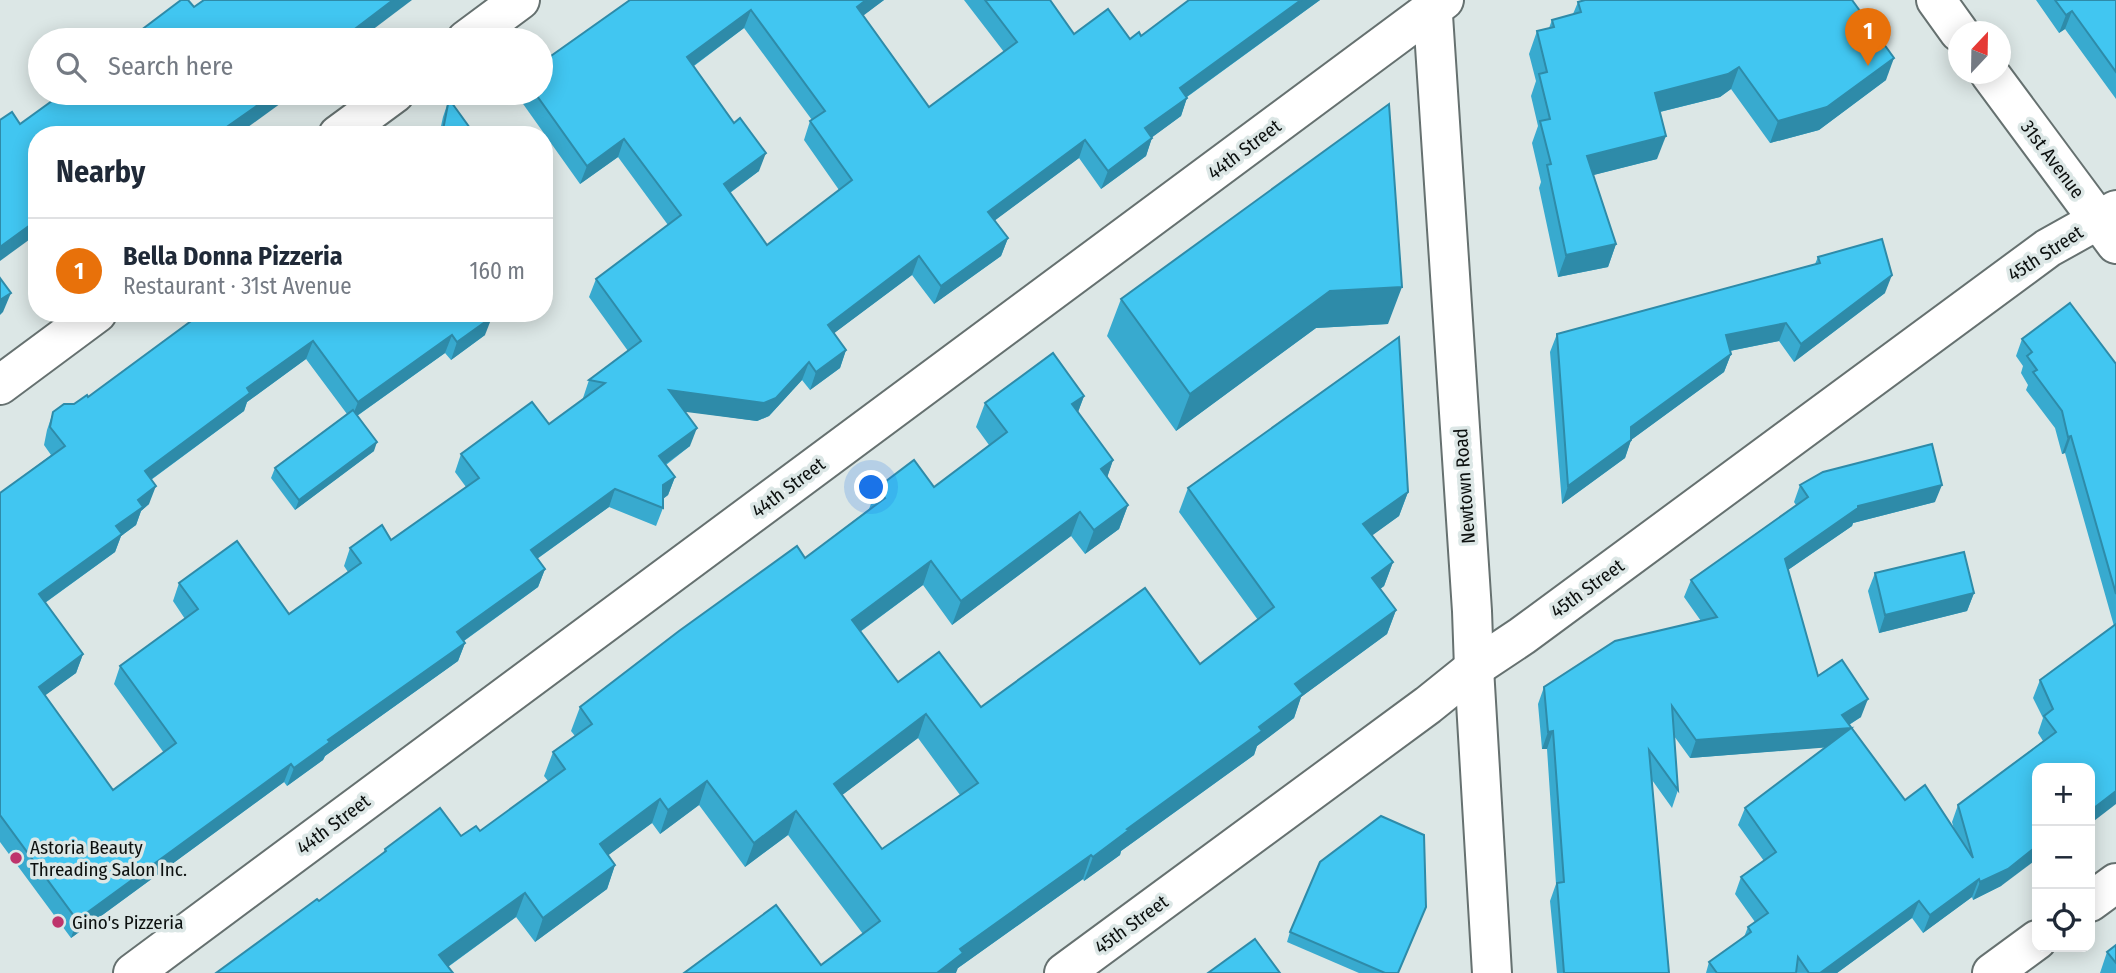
<!DOCTYPE html>
<meta charset="utf-8">
<style>
:root{--surface:#fff;--page:#f6f6f7;--text:#1f2937;--muted:#747a83;--line:#e0e1e3;--accent:#2563eb}
body{margin:0;font-family:"Fira Sans Condensed",sans-serif;background:var(--page);color:var(--text)}
.controls{position:absolute;right:21px;bottom:21px;display:grid;overflow:hidden;border-radius:14px;box-shadow:0 4px 18px #0003}
.controls button{width:63px;height:63px;display:grid;place-items:center;padding:0;border:0;border-bottom:2px solid var(--line);background:var(--surface);color:var(--text);font:35px sans-serif}
.compass{position:absolute;left:1948px;top:21px;width:63px;height:63px;border-radius:50%;background:var(--surface);box-shadow:0 4px 18px #0003;rotate:22deg}
.you{position:absolute;left:872px;top:488px;width:24px;height:24px;margin:-18px;border:5px solid #fff;border-radius:50%;background:#1a73e8;box-shadow:0 0 0 10px #1a73e833}
.badge{display:grid;place-items:center;width:46px;height:46px;border-radius:50%;background:var(--accent);color:#fff;font-size:23px;font-weight:700}
.pin{position:absolute;translate:-50% -58px;filter:drop-shadow(0 2px 4px #0008)}
.pin::after{content:'';position:absolute;top:37px;width:24px;height:21px;background:inherit;clip-path:polygon(0 0,100% 0,50% 100%)}
.list{margin:0;padding:0;list-style:none}
h2{display:flex;justify-content:space-between;align-items:center;height:91px;margin:0;padding:0 28px;font-size:30px}
h2 small{font-size:23px;font-weight:400;color:var(--muted)}
.list li{display:grid;grid-template-columns:46px 1fr auto;gap:21px;align-items:center;box-sizing:border-box;height:105px;padding:0 28px;border-top:2px solid var(--line)}
.list b{display:block;font-size:26px;white-space:nowrap}
.list p{margin:0;font-size:23px;white-space:nowrap;color:var(--muted)}
.list em{font-size:23px;font-style:normal;color:var(--muted)}
.icon{flex:none;width:38px;height:38px;fill:none;stroke:currentColor;stroke-width:2;stroke-linecap:round;stroke-linejoin:round}
.map{position:relative;flex:none;width:2116px;height:973px;overflow:hidden}
.search{position:absolute;background:var(--surface);box-shadow:0 4px 18px #0003;left:28px;top:28px;width:525px;height:77px;display:flex;align-items:center;gap:18px;box-sizing:border-box;padding:0 24px;border-radius:38px;color:var(--muted);font-size:26px}
.panel{position:absolute;background:var(--surface);box-shadow:0 4px 18px #0003;left:28px;top:126px;width:525px;height:196px;border-radius:28px}
.map>svg:first-child{display:block}
</style>
<div class="map">
<svg width="2116" height="973" viewBox="0 0 2116 973">
<rect width="100%" height="100%" fill="#dce7e6"/>
<g fill="none" stroke-linecap="round" stroke-linejoin="round">
<defs>
<g id="minor">
<polyline points="1432,0 1472,611 1474,668 1492,973"/>
<polyline points="1936,0 1959,32"/>
<polyline points="466,40 520,0"/>
<polyline points="1990,74 2116,244"/>
<polyline points="338,135 395,93"/>
<polyline points="0,385 97,313"/>
<polyline points="2090,902 2116,883"/>
<polyline points="133,973 1444,0"/>
<polyline points="1064,973 1428,705 1474,668 1522,636 2048,248 2116,210"/>
<polyline points="1992,973 2037,940"/>
</g>
</defs>
<use href="#minor" stroke="#667170" stroke-width="42"/>
<use href="#minor" stroke="#fff" stroke-width="38"/>
</g>
<g fill="#38aacf" fill-rule="evenodd">
<path d="M630,0H884L863,15L929,107L1004,52L964,0H1050L1074,34L1130,39L1141,36L1189,0H1320L1187,97L1181,116L1152,137L1146,156L1101,189L1079,158L995,220L1008,238L1001,256L934,304L912,275L834,333L846,350L840,368L810,390L802,380L769,416L757,421L685,411L690,446L666,465L675,477L668,495L663,499V508L656,526L609,507L537,559L545,569L538,587L464,641L465,643L458,661L325,756L323,760L287,786L284,782L71,938L0,842V493L51,455L44,445L47,430L53,412L74,404L88,397L176,333L485,335L451,360L445,353L357,416L374,451L295,510L271,478L275,468L347,414L306,359L247,402L244,411L151,480L149,504L141,511L136,525L121,536L115,552L45,603L83,654L76,673L45,695L113,790L164,753L114,684L120,666L185,619L173,601L179,583L289,614L348,572L344,566L350,548L391,540L466,487L455,472L461,454L549,424L584,399L583,398L589,380L628,351L589,297L596,279L668,225L618,157L580,184L516,94L541,93ZM744,28L812,120L810,121L804,140L839,190L767,245L730,193L759,171L694,66Z"/>
<polygon points="2036,0 2116,0 2116,99 2065,29 2059,33"/>
<polygon points="1578,2 1886,80 1819,130 1770,143 1731,89 1720,97 1660,112 1657,159 1593,175 1616,244 1608,267 1558,277 1539,188 1541,182 1532,143 1538,126 1531,96 1536,81 1529,54 1537,31 1549,28 1552,20 1573,14"/>
<polygon points="449,99 475,135 439,135 443,117"/>
<polygon points="1818,257 1885,293 1794,362 1779,341 1730,351 1731,354 1724,372 1631,440 1625,458 1562,504 1550,352 1557,334 1815,264"/>
<polygon points="1121,299 1388,324 1316,328 1176,431 1107,336"/>
<polygon points="2022,339 2116,364 2116,804 2090,768 2001,886 1973,900 1972,897 1923,933 1912,918 1837,973 1706,973 1709,962 1744,937 1748,927 1755,922 1735,894 1741,877 1764,861 1738,825 1745,808 1825,747 1690,758 1674,736 1678,790 1672,808 1652,780 1669,973 1557,973 1550,901 1556,884 1547,749 1542,749 1538,704 1544,687 1701,621 1684,597 1691,580 1796,505 1794,502 1800,485 1935,502 1853,523 1852,526 1788,570 1818,676 1861,717 1849,725 1905,800 1954,829 1952,822 1958,805 2043,741 2038,733 2043,718 2033,698 2040,680 2114,626 2065,453 2062,454 2055,428 2026,390 2028,385 2021,373 2023,366 2016,356"/>
<path d="M1084,396L1078,412L1113,460L1107,477L1128,505L1119,529L1085,554L1071,536L952,625L923,585L860,632L898,682L981,707L1200,664L1258,620L1179,512L1188,488L1408,492L1399,516L1372,535L1393,562L1384,586L1380,589L1396,610L1387,634L1301,697L1294,718L1257,746L1254,755L1121,851L1120,855L1084,881L1083,879L958,968L821,965L863,934L788,835L745,867L699,805L660,834L652,823L608,855L615,865L607,889L535,942L516,917L448,967L319,901L383,854L385,849L461,836L480,831L548,781L544,776L553,752L575,736L571,731L580,707L805,558L869,509L877,488L934,487L989,445L976,427L985,403ZM918,738L960,795L882,849L842,795Z"/>
<polygon points="1875,573 1974,593 1967,611 1879,633 1868,591"/>
<polygon points="1422,917 1398,973 1359,973 1287,942 1290,932"/>
<polygon points="2116,945 2116,973 2100,973 2107,952"/>
</g>
<g fill="#2e8ba9">
<polygon points="393,0 412,0 359,40 345,40 347,35"/>
<polygon points="866,0 884,0 851,25 857,7"/>
<polygon points="1301,0 1320,0 1174,106 1180,88"/>
<polygon points="751,10 744,28 681,75 687,57"/>
<polygon points="2072,11 2065,29 2059,33 2066,15"/>
<polygon points="1894,58 1886,80 1819,130 1770,143 1778,121"/>
<polygon points="1739,67 1731,89 1720,97 1647,115 1655,93"/>
<polygon points="275,93 295,93 237,135 221,135 224,129"/>
<polygon points="1187,98 1181,116 1139,147 1145,128"/>
<polygon points="1666,136 1657,159 1578,179 1587,156"/>
<polygon points="1152,138 1146,156 1101,189 1108,171"/>
<polygon points="624,139 618,157 580,184 587,166"/>
<polygon points="1085,140 1079,158 982,230 988,212"/>
<polygon points="766,153 759,171 717,202 724,184"/>
<polygon points="37,220 37,234 0,261 0,247"/>
<polygon points="1008,238 1001,256 934,304 941,286"/>
<polygon points="1616,244 1608,267 1558,277 1566,255"/>
<polygon points="919,256 912,275 821,343 828,325"/>
<polygon points="1892,275 1885,293 1794,362 1801,344"/>
<polygon points="1402,287 1388,324 1316,328 1176,431 1190,394 1330,291"/>
<polygon points="11,293 3,312 0,315 0,300"/>
<polygon points="492,317 485,335 451,360 457,342"/>
<polygon points="1786,323 1779,341 1719,353 1726,335"/>
<polygon points="452,335 445,353 351,420 358,402"/>
<polygon points="313,341 306,359 247,402 244,411 138,489 145,471 247,388"/>
<polygon points="846,350 840,368 810,390 816,372"/>
<polygon points="1731,354 1724,372 1631,440 1625,458 1562,504 1568,486 1631,427"/>
<polygon points="809,362 802,380 769,416 757,421 663,409 669,390"/>
<polygon points="1084,396 1075,420 1072,404"/>
<polygon points="697,428 690,446 652,474 659,456"/>
<polygon points="2071,436 2065,453 2062,454 2068,437"/>
<polygon points="377,442 374,451 295,510 299,500"/>
<polygon points="1113,460 1105,484 1101,469"/>
<polygon points="675,477 668,495 656,504 663,485"/>
<polygon points="1942,485 1935,502 1853,523 1852,526 1779,576 1785,559 1858,506"/>
<polygon points="156,486 149,504 141,511 136,525 121,536 115,552 32,612 39,594 138,500"/>
<polygon points="615,489 609,507 524,568 531,550"/>
<polygon points="1408,492 1399,516 1355,548 1363,524"/>
<polygon points="1128,505 1119,529 1085,554 1094,530"/>
<polygon points="1080,512 1071,536 952,625 961,601"/>
<polygon points="931,561 923,585 843,644 852,620"/>
<polygon points="1393,562 1384,586 1363,602 1372,578"/>
<polygon points="545,569 538,587 451,650 457,632"/>
<polygon points="1974,593 1967,611 1879,633 1885,615"/>
<polygon points="1396,610 1387,634 1301,697 1294,718 1257,746 1254,755 1121,851 1120,855 1084,881 1093,857 1127,829 1295,684"/>
<polygon points="465,643 458,661 325,756 323,760 287,786 294,768 328,740"/>
<polygon points="83,654 76,673 32,705 39,687"/>
<polygon points="1868,699 1861,717 1842,729 1851,728 1844,746 1690,758 1696,740 1842,715"/>
<polygon points="926,714 918,738 825,808 834,784"/>
<polygon points="1553,731 1547,749 1542,749 1548,732"/>
<polygon points="291,764 284,782 71,938 77,920"/>
<polygon points="707,781 699,805 660,834 668,810"/>
<polygon points="2116,791 2116,804 2090,824 2090,811"/>
<polygon points="660,799 652,823 591,868 600,844"/>
<polygon points="796,811 788,835 745,867 754,843"/>
<polygon points="2037,846 2037,859 2001,886 1973,900 1980,882"/>
<polygon points="1091,855 1083,879 958,968 956,973 937,973 960,949"/>
<polygon points="615,865 607,889 535,942 543,918"/>
<polygon points="1979,879 1972,897 1923,933 1930,915"/>
<polygon points="525,893 516,917 439,973 439,955"/>
<polygon points="1919,901 1912,918 1837,973 1820,973"/>
</g>
<g fill="#41c6f1" stroke="#2e8ba9" stroke-width="2" fill-rule="evenodd">
<polygon points="181,0 188,0 194,7 204,0 393,0 347,35 350,39 348,40 128,40"/>
<path d="M630,0H866L857,7L929,107L1017,42L985,0H1050L1074,34L1108,9L1130,39L1139,32L1141,36L1189,0H1301L1180,88L1187,98L1145,128L1152,138L1108,171L1085,140L988,212L1008,238L941,286L919,256L828,325L846,350L816,372L809,362L776,398L764,403L669,390L697,428L659,456L675,477L663,485V508L615,489L531,550L545,569L457,632L465,643L328,740L330,742L294,768L291,764L77,920L0,815V493L65,446L50,427L53,412L64,404H74L87,395L88,397L202,313H489L492,317L457,342L452,335L358,402L313,341L247,388L250,393L145,471L156,486L138,500L143,507L116,526L122,534L39,594L83,654L39,687L113,790L176,743L120,666L198,609L179,583L237,541L289,614L361,563L350,548L382,525L391,540L479,478L461,454L532,402L549,424L605,383L589,380L641,341L596,279L681,215L624,139L587,166L535,93H541V63ZM751,10L825,111L810,121L852,180L767,245L724,184L766,153L740,118L734,123L687,57Z"/>
<polygon points="1585,0 1852,0 1894,58 1827,107 1778,121 1739,67 1728,74 1655,93 1666,136 1587,156 1616,244 1566,255 1547,165 1551,164 1540,121 1550,119 1539,74 1547,72 1537,31 1554,27 1552,20 1581,12 1578,2"/>
<polygon points="2055,0 2116,0 2116,72 2072,11 2066,15"/>
<polygon points="63,93 275,93 224,129 226,131 221,135 37,135 37,220 0,247 0,120 12,112 20,124"/>
<polygon points="449,99 475,135 442,135"/>
<polygon points="1389,104 1402,287 1330,291 1190,394 1121,299"/>
<polygon points="1882,239 1892,275 1801,344 1786,323 1726,335 1731,354 1631,427 1631,440 1568,486 1557,334 1820,263 1818,257"/>
<polygon points="0,278 11,293 0,300"/>
<polygon points="2070,303 2116,364 2116,594 2071,436 2068,437 2062,411 2033,372 2037,370 2027,356 2032,352 2022,339"/>
<path d="M1399,337L1408,492L1363,524L1393,562L1372,578L1396,610L1295,684L1303,694L1259,727L1262,731L1127,829L1129,830L1093,857L1091,855L960,949L963,953L937,973H684L776,905L821,965L880,921L796,811L754,843L707,781L668,810L660,799L600,844L615,865L543,918L525,893L439,955L453,973H216L317,899L319,901L386,851L385,849L440,808L461,836L476,826L480,831L565,769L553,752L592,724L580,707L679,631L797,546L805,558L885,498L877,488L914,460L934,487L1007,432L985,403L1053,353L1084,396L1072,404L1113,460L1101,469L1128,505L1094,530L1080,512L961,601L931,561L852,620L898,682L939,652L981,707L1145,588L1200,664L1274,607L1188,488ZM926,714L978,783L882,849L834,784Z"/>
<polygon points="353,410 377,442 299,500 275,468"/>
<polygon points="1932,444 1942,485 1858,506 1858,508 1785,559 1818,676 1842,660 1868,699 1842,715 1905,800 1925,785 1973,858 1958,805 2056,732 2044,716 2053,709 2040,680 2116,624 2116,791 2090,811 2090,768 2037,768 2037,846 2008,869 1980,882 1979,879 1930,915 1919,901 1820,973 1809,973 1798,957 1796,973 1717,973 1709,962 1751,932 1748,927 1768,913 1741,877 1776,852 1745,808 1851,728 1696,740 1672,706 1678,790 1649,750 1669,973 1564,973 1557,883 1564,882 1553,731 1548,732 1544,687 1615,641 1717,617 1691,580 1808,497 1800,485 1823,472"/>
<polygon points="1964,552 1974,593 1885,615 1875,573"/>
<polygon points="1381,816 1424,835 1426,907 1398,973 1385,973 1290,932 1320,862"/>
<polygon points="1255,939 1280,973 1208,973"/>
<polygon points="2116,945 2116,963 2107,952"/>
</g>
<g fill="#be346c" stroke="#dce7e6" stroke-width="2.5">
<circle cx="16" cy="858" r="7"/>
<circle cx="58" cy="922" r="7"/>
</g>
<g text-anchor="middle" stroke-width="7" stroke-linejoin="round" paint-order="stroke">
<g font-size="19" fill="#0c100f" stroke="#dce7e6">
<text transform="translate(1244 149) rotate(-37)" y="7">44th Street</text>
<text transform="translate(2053 159) rotate(53)" y="7">31st Avenue</text>
<text transform="translate(2045 253) rotate(-33)" y="7">45th Street</text>
<text transform="translate(1464 486) rotate(-94)" y="7">Newtown Road</text>
<text transform="translate(788 487) rotate(-37)" y="7">44th Street</text>
<text transform="translate(1587 588) rotate(-36)" y="7">45th Street</text>
<text transform="translate(333 824) rotate(-37)" y="7">44th Street</text>
<text transform="translate(1131 924) rotate(-36)" y="7">45th Street</text>
</g>
<g font-size="19" fill="#0c100f" stroke="#dce7e6" text-anchor="start">
<text x="30" y="854">Astoria Beauty<tspan x="30" dy="22">Threading Salon Inc.</tspan></text>
<text x="72" y="929">Gino's Pizzeria</text>
</g>
</g>
</svg>
<div class="controls">
<button>+</button>
<button>−</button>
<button><svg class="icon" aria-label="locate" viewBox="0 0 24 24"><circle cx="12" cy="12" r="6"/><path d="M12 2v4M12 18v4M2 12h4M18 12h4"/></svg></button>
</div>
<svg class="compass" viewBox="-18 -18 36 36"><path d="M0-13l5 13h-10z" fill="#e53935"/><path d="M0 13l5-13h-10z" fill="#747a83"/></svg>
<div class="you"></div>
<div class="pin badge" style="left:1868px;top:66px;background:#e8710a">1</div>
<div class="search"><svg class="icon" aria-label="search" viewBox="0 0 24 24"><circle cx="10" cy="10" r="6"/><path d="M15 15l6 6"/></svg>Search here</div>
<section class="panel">
<h2>Nearby<small></small></h2>
<ul class="list">
<li><span class="badge" style="background:#e8710a">1</span><div><b>Bella Donna Pizzeria</b><p>Restaurant · 31st Avenue</p></div><em>160 m</em></li>
</ul>
</section>
</div>
